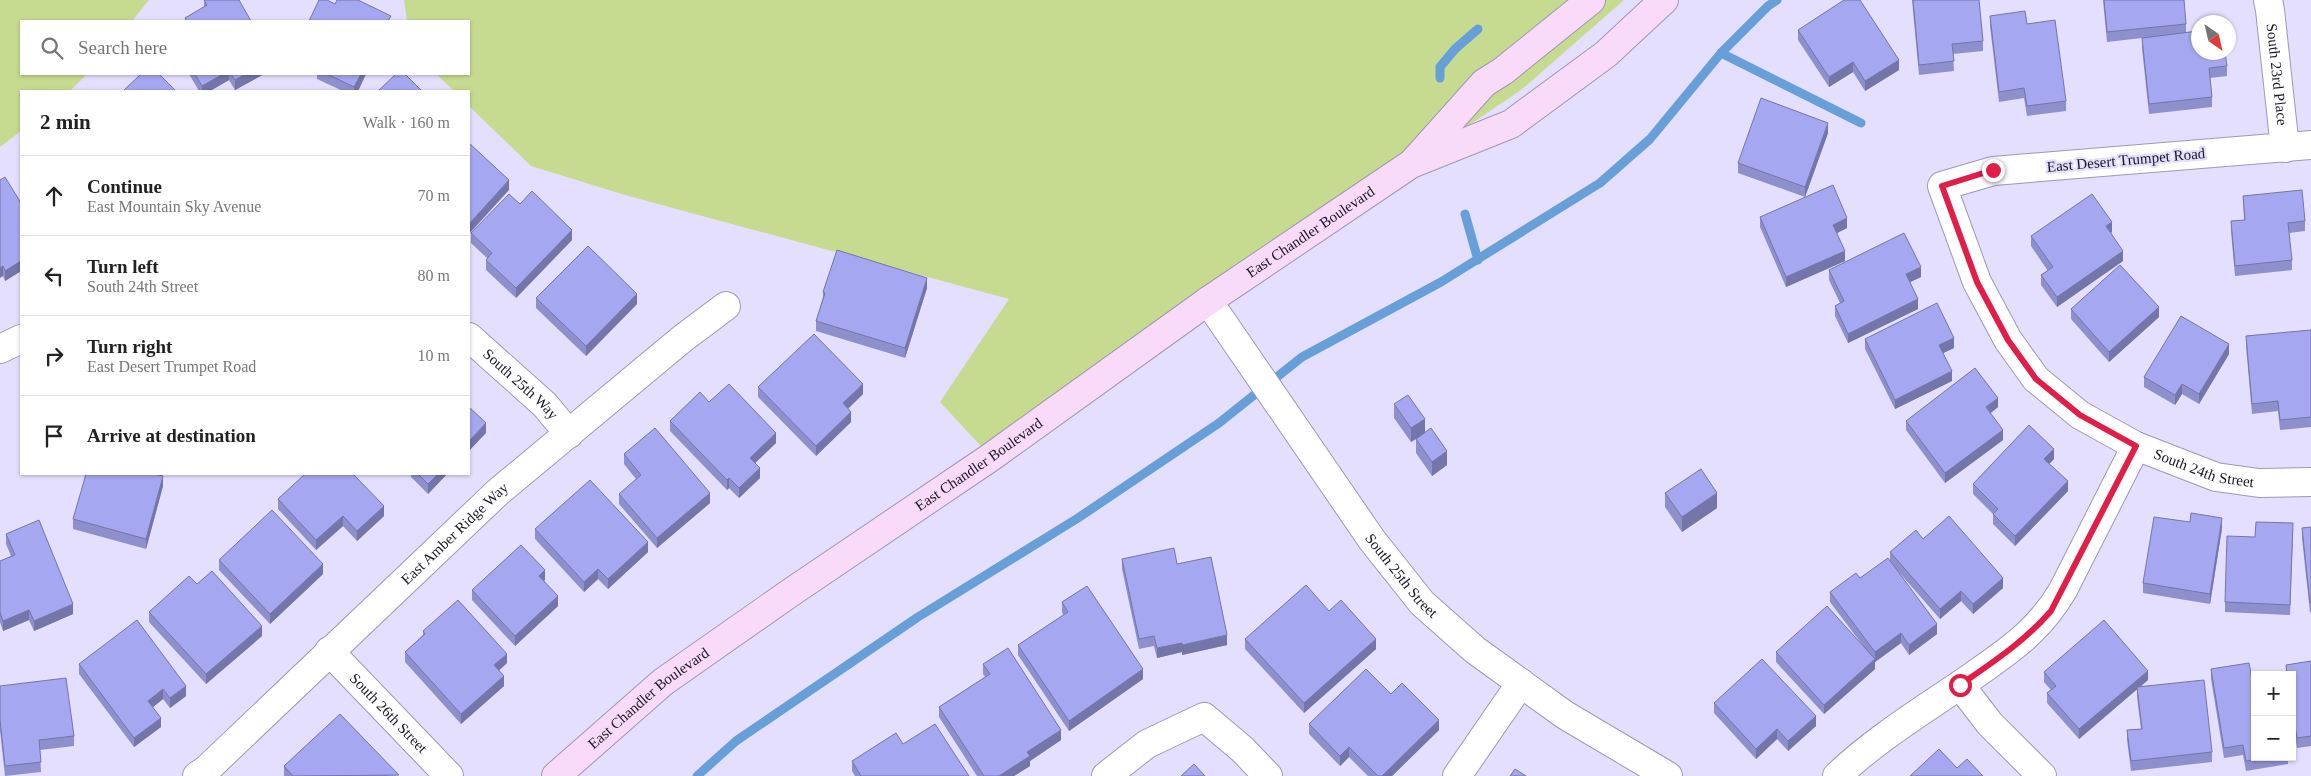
<!DOCTYPE html>
<meta charset="utf-8">
<style>
:root{--surface:#fff;--page:#f2f2f2;--text:#222;--muted:#767676;--line:#e0e0e0}
body{margin:0;font-family:Georgia,serif;background:var(--page);color:var(--text)}
.controls{position:absolute;right:15px;bottom:15px;display:grid;overflow:hidden;border-radius:0px;box-shadow:0 1px 4px #0004}
.controls button{width:45px;height:45px;display:grid;place-items:center;padding:0;border:0;border-bottom:1px solid var(--line);background:var(--surface);color:var(--text);font:25px sans-serif}
.compass{position:absolute;left:2191px;top:15px;width:45px;height:45px;border-radius:50%;background:var(--surface);box-shadow:0 1px 4px #0004;rotate:146deg}
.stop{position:absolute;width:15px;height:15px;margin:-11px;border:4px solid #e11d48;border-radius:50%;background:#fff}
.stop.end{background:#e11d48;border-color:#fff;box-shadow:0 1px 5px #0008}
.list{margin:0;padding:0;list-style:none}
h2{display:flex;justify-content:space-between;align-items:center;height:65px;margin:0;padding:0 20px;font-size:21px}
h2 small{font-size:16px;font-weight:400;color:var(--muted)}
.list li{display:grid;grid-template-columns:32px 1fr auto;gap:15px;align-items:center;box-sizing:border-box;height:80px;padding:0 20px;border-top:1px solid var(--line)}
.list b{display:block;font-size:19px;white-space:nowrap}
.list p{margin:0;font-size:16px;white-space:nowrap;color:var(--muted)}
.list em{font-size:16px;font-style:normal;color:var(--muted)}
.icon{flex:none;width:28px;height:28px;fill:none;stroke:currentColor;stroke-width:2;stroke-linecap:round;stroke-linejoin:round}
.map{position:relative;flex:none;width:2311px;height:776px;overflow:hidden}
.search{position:absolute;background:var(--surface);box-shadow:0 1px 4px #0004;left:20px;top:20px;width:450px;height:55px;display:flex;align-items:center;gap:12px;box-sizing:border-box;padding:0 18px;border-radius:0px;color:var(--muted);font-size:19px}
.panel{position:absolute;background:var(--surface);box-shadow:0 1px 4px #0004;left:20px;top:90px;width:450px;height:385px;border-radius:0px}
.map>svg:first-child{display:block}
</style>
<div class="map">
<svg width="2311" height="776" viewBox="0 0 2311 776">
<rect width="100%" height="100%" fill="#e4deff"/>
<g fill="#c6db8f">
<polygon points="0,0 149,0 132,21 21,21 21,74 87,74 70,91 21,91 21,131 0,147"/>
<polygon points="404,0 1624,0 1521,90 1208,302 991,457 940,402 1009,299 625,195 531,166 469,106 469,91 454,91 436,74 469,74 469,21 407,21"/>
</g>
<g fill="none" stroke-linecap="round" stroke-linejoin="round">
<g stroke="#679fd9" stroke-width="9">
<polyline points="1721,53 1861,123"/>
<polyline points="1440,78 1440,67 1455,49 1478,29"/>
<polyline points="1465,214 1478,260"/>
<polyline points="697,776 736,741 918,617 1078,518 1219,423 1302,357 1441,282 1600,183 1650,139 1721,53 1768,6 1777,0"/>
</g>
<defs>
<g id="street">
<path id="s1" d="M2268,0L2270,10L2285,148"/>
<path id="s2" d="M2311,145L1993,171L1942,186L1977,282L2008,340L2036,379L2080,415L2136,446L2216,477L2259,483L2311,482"/>
<path id="s3" d="M1208,301L1372,540L1422,603L1475,650L1565,715L1668,776"/>
<path id="s4" d="M469,337L545,405L569,434"/>
<polyline points="0,349 21,339"/>
<path id="s5" d="M329,651L449,776"/>
<polyline points="1960,685 1990,724 2042,776"/>
<path id="s6" d="M197,776L207,769L498,492L682,339L726,306"/>
<polyline points="1106,776 1147,744 1204,717 1242,749 1268,776"/>
<polyline points="1457,776 1521,683"/>
<path d="M1837,776C1878,737 1927,708 1973,676C2011,649 2039,631 2063,590L2136,446"/>
</g>
<g id="secondary">
<polyline points="1415,160 1484,83 1503,71 1591,0"/>
<path id="s7" d="M556,776L663,682L790,593L991,457L1208,301L1411,164L1511,124L1606,54L1664,0"/>
</g>
</defs>
<use href="#street" stroke="#9e98b7" stroke-width="30"/>
<use href="#secondary" stroke="#9e98b7" stroke-width="30"/>
<use href="#street" stroke="#fff" stroke-width="28"/>
<use href="#secondary" stroke="#f9dbf9" stroke-width="28"/>
</g>
<g fill="#8e90ce">
<polygon points="204,0 251,21 185,21 185,18 204,7"/>
<polygon points="1912,0 1979,0 1983,41 1983,51 1953,54 1954,71 1919,75"/>
<polygon points="2103,0 2184,0 2186,24 2186,33 2227,66 2227,76 2210,78 2212,97 2212,107 2149,114 2142,48 2142,38 2107,42"/>
<polygon points="1990,16 2027,24 2066,101 2066,111 2027,116 2024,98 1999,102 1990,26"/>
<polygon points="1798,30 1899,70 1865,91 1853,72 1829,87 1798,40"/>
<polygon points="189,74 264,74 235,90 229,80 210,91 199,91"/>
<polygon points="317,74 366,74 358,91 343,91 317,79"/>
<polygon points="1828,133 1805,197 1738,173 1738,163"/>
<polygon points="0,180 21,203 21,271 5,281 3,276"/>
<polygon points="2243,196 2305,221 2305,231 2289,233 2292,260 2292,270 2235,276 2231,231 2231,221 2244,220"/>
<polygon points="520,204 572,240 516,298 486,270 486,260 487,258 471,243 471,233"/>
<polygon points="1760,217 1847,228 1837,233 1845,261 1786,287 1760,227"/>
<polygon points="2112,232 2111,233 2123,261 2057,307 2041,285 2041,275 2048,271 2031,246 2031,236"/>
<polygon points="1829,270 1921,277 1910,282 1918,309 1848,343 1835,316 1835,306 1840,303 1829,280"/>
<polygon points="927,288 905,358 816,331 816,321 823,298 823,292"/>
<polygon points="536,298 637,304 586,356 536,308"/>
<polygon points="2071,309 2159,317 2109,362 2071,319"/>
<polygon points="2311,333 2311,427 2280,430 2278,411 2252,414 2246,346 2246,336"/>
<polygon points="1865,339 1954,348 1943,353 1952,381 1895,409 1865,349"/>
<polygon points="2229,354 2199,404 2182,394 2175,405 2144,387 2144,377"/>
<polygon points="758,387 863,394 848,409 851,422 816,456 758,397"/>
<polygon points="709,402 776,443 755,463 760,478 739,498 729,488 727,490 670,431 670,421"/>
<polygon points="1394,404 1425,433 1447,465 1432,476 1416,453 1416,439 1411,442 1394,418"/>
<polygon points="1998,407 1990,413 2003,440 1945,483 1906,430 1906,421"/>
<polygon points="624,454 710,503 657,548 619,504 619,494 636,479 624,464"/>
<polygon points="2054,459 2049,464 2068,491 2015,546 1993,524 1993,514 1973,494 1973,484"/>
<polygon points="411,474 447,474 428,494 411,477"/>
<polygon points="163,486 146,549 73,529 73,519"/>
<polygon points="1665,493 1717,508 1682,532 1665,507"/>
<polygon points="278,499 384,516 357,541 343,526 316,550 278,509"/>
<polygon points="2311,527 2311,612 2310,613 2302,538 2302,528"/>
<polygon points="2222,528 2210,604 2143,593 2143,583"/>
<polygon points="535,529 648,552 608,589 598,579 584,592 535,539"/>
<polygon points="2293,533 2290,615 2225,612 2225,602 2255,537"/>
<polygon points="6,534 73,614 34,631 29,620 3,631 0,622 0,561 11,556 6,544"/>
<polygon points="1923,539 2003,588 1973,614 1961,601 1940,619 1897,570 1937,634 1909,655 1901,643 1875,662 1875,669 1824,714 1776,662 1776,652 1864,647 1830,602 1830,592 1860,578 1890,561 1890,552"/>
<polygon points="1122,559 1177,564 1227,645 1182,655 1182,652 1157,658 1154,646 1139,649 1122,569"/>
<polygon points="219,560 323,574 270,624 219,570"/>
<polygon points="545,580 544,581 558,606 515,646 472,600 472,590"/>
<polygon points="197,584 262,636 206,684 149,622 149,612"/>
<polygon points="1062,602 1143,679 1069,731 1018,655 1018,645 1063,615 1062,612"/>
<polygon points="1329,611 1376,649 1304,713 1245,649 1245,639"/>
<polygon points="423,631 507,663 499,670 504,686 461,724 405,662 405,652 423,635"/>
<polygon points="2311,661 2311,746 2297,748 2292,717 2292,675 2286,675 2286,665"/>
<polygon points="79,664 186,696 170,708 163,699 153,707 161,727 134,747 79,674"/>
<polygon points="983,664 1061,740 1030,761 1030,766 1014,776 977,776 939,717 939,707 985,677 983,674"/>
<polygon points="2211,669 2255,757 2288,757 2288,764 2246,771 2243,755 2224,758 2211,679"/>
<polygon points="2044,672 2148,680 2140,687 2212,752 2212,762 2131,771 2127,740 2127,730 2141,729 2137,697 2137,689 2079,739 2047,703 2047,693 2051,690 2044,682"/>
<polygon points="0,686 74,736 74,746 40,750 41,772 5,776 0,730"/>
<polygon points="1391,694 1439,730 1392,776 1368,776 1349,757 1340,766 1309,734 1309,724"/>
<polygon points="1714,703 1816,726 1788,751 1777,739 1756,759 1714,713"/>
<polygon points="852,761 969,776 855,776 852,771"/>
<polygon points="284,766 399,776 284,776"/>
</g>
<g fill="#7475a8">
<polygon points="1899,60 1899,70 1865,91 1865,81"/>
<polygon points="1853,62 1853,72 1829,87 1829,77"/>
<polygon points="223,74 229,74 229,80 210,91 202,91 202,86"/>
<polygon points="246,74 264,74 235,90 235,80"/>
<polygon points="361,74 366,74 358,91 354,91 354,87"/>
<polygon points="1828,123 1828,133 1805,197 1805,187"/>
<polygon points="509,180 509,190 469,234 469,224"/>
<polygon points="1847,218 1847,228 1833,235 1833,225"/>
<polygon points="2112,222 2112,232 2106,236 2106,226"/>
<polygon points="572,230 572,240 516,298 516,288"/>
<polygon points="1845,251 1845,261 1786,287 1786,277"/>
<polygon points="2123,251 2123,261 2057,307 2057,297"/>
<polygon points="21,261 21,271 5,281 5,271"/>
<polygon points="3,266 3,276 0,278 0,268"/>
<polygon points="1921,267 1921,277 1906,284 1906,274"/>
<polygon points="927,278 927,288 905,358 905,348"/>
<polygon points="637,294 637,304 586,356 586,346"/>
<polygon points="1918,299 1918,309 1848,343 1848,334"/>
<polygon points="2159,307 2159,317 2109,362 2109,352"/>
<polygon points="1954,338 1954,348 1939,355 1939,345"/>
<polygon points="2229,344 2229,354 2199,404 2199,394"/>
<polygon points="1952,371 1952,381 1895,409 1895,400"/>
<polygon points="863,384 863,394 843,413 843,403"/>
<polygon points="2182,384 2182,394 2175,405 2175,395"/>
<polygon points="1998,398 1998,407 1986,417 1986,407"/>
<polygon points="851,412 851,422 816,456 816,446"/>
<polygon points="1425,419 1425,433 1411,442 1411,428"/>
<polygon points="486,423 486,433 469,451 469,441"/>
<polygon points="2003,430 2003,440 1945,483 1945,473"/>
<polygon points="776,433 776,443 750,468 750,458"/>
<polygon points="2054,449 2054,459 2044,469 2044,459"/>
<polygon points="1447,451 1447,465 1432,476 1432,462"/>
<polygon points="760,468 760,478 739,498 739,488"/>
<polygon points="438,474 447,474 428,494 428,484"/>
<polygon points="163,476 163,486 146,549 146,539"/>
<polygon points="729,478 729,488 727,490 727,480"/>
<polygon points="2068,481 2068,491 2015,546 2015,536"/>
<polygon points="710,493 710,503 657,548 657,538"/>
<polygon points="1717,493 1717,508 1682,532 1682,517"/>
<polygon points="384,506 384,516 357,541 357,531"/>
<polygon points="343,516 343,526 316,550 316,540"/>
<polygon points="2222,518 2222,528 2210,604 2210,594"/>
<polygon points="648,542 648,552 608,589 608,579"/>
<polygon points="323,564 323,574 270,624 270,614"/>
<polygon points="598,569 598,579 584,592 584,582"/>
<polygon points="545,570 545,580 539,585 539,576"/>
<polygon points="2003,578 2003,588 1973,614 1973,604"/>
<polygon points="1961,591 1961,601 1940,619 1940,609"/>
<polygon points="558,596 558,606 515,646 515,636"/>
<polygon points="73,604 73,614 34,631 34,621"/>
<polygon points="29,610 29,620 3,631 3,621"/>
<polygon points="1937,624 1937,634 1909,655 1909,645"/>
<polygon points="262,626 262,636 206,684 206,674"/>
<polygon points="1901,633 1901,643 1875,662 1875,652"/>
<polygon points="1227,635 1227,645 1182,655 1182,645"/>
<polygon points="1376,639 1376,649 1304,713 1304,703"/>
<polygon points="1182,643 1182,652 1157,658 1157,648"/>
<polygon points="507,654 507,663 494,675 494,665"/>
<polygon points="1875,659 1875,669 1824,714 1824,705"/>
<polygon points="1143,669 1143,679 1069,731 1069,721"/>
<polygon points="2148,671 2148,680 2079,739 2079,729"/>
<polygon points="504,676 504,686 461,724 461,714"/>
<polygon points="186,686 186,696 170,708 170,698"/>
<polygon points="163,689 163,699 148,711 148,701"/>
<polygon points="1816,716 1816,726 1788,751 1788,741"/>
<polygon points="161,718 161,727 134,747 134,738"/>
<polygon points="1439,720 1439,730 1392,776 1382,776"/>
<polygon points="1777,729 1777,739 1756,759 1756,749"/>
<polygon points="1061,730 1061,740 1030,761 1030,766 1014,776 999,776 1027,752"/>
<polygon points="1349,747 1349,757 1340,766 1340,756"/>
</g>
<g fill="#a5a7f0" stroke="#7475a8">
<polygon points="204,0 239,0 251,21 187,21 185,18 207,5"/>
<polygon points="319,0 327,0 335,4 337,0 358,0 391,16 388,21 309,21"/>
<polygon points="1844,0 1860,0 1899,60 1865,81 1853,62 1829,77 1798,30"/>
<polygon points="1913,0 1979,0 1983,41 1952,44 1954,61 1919,65"/>
<polygon points="2104,0 2184,0 2186,24 2107,32"/>
<polygon points="2025,11 2027,24 2055,20 2066,101 2027,106 2024,88 1999,92 1990,16"/>
<polygon points="2198,31 2198,52 2225,52 2227,66 2209,68 2212,97 2149,104 2142,38"/>
<polygon points="141,74 159,74 176,91 123,91"/>
<polygon points="195,74 223,74 202,86"/>
<polygon points="231,74 246,74 235,80"/>
<polygon points="327,74 361,74 354,87"/>
<polygon points="396,74 405,74 422,91 378,91"/>
<polygon points="1761,98 1828,123 1805,187 1738,163"/>
<polygon points="469,143 509,180 469,224"/>
<polygon points="5,177 21,203 21,261 5,271 3,266 0,268 0,180"/>
<polygon points="1833,185 1847,218 1833,225 1845,251 1786,277 1760,217"/>
<polygon points="2302,190 2305,221 2288,223 2292,260 2235,266 2231,221 2245,220 2243,196"/>
<polygon points="532,191 572,230 516,288 486,260 492,253 471,233 509,194 520,204"/>
<polygon points="2092,194 2112,222 2106,226 2123,251 2057,297 2041,275 2053,267 2031,236"/>
<polygon points="1904,233 1921,267 1906,274 1918,299 1848,334 1835,306 1844,301 1829,270"/>
<polygon points="588,246 637,294 586,346 536,298"/>
<polygon points="837,250 927,278 905,348 816,321 825,293 823,292"/>
<polygon points="2120,265 2159,307 2109,352 2071,309"/>
<polygon points="1937,303 1954,338 1939,345 1952,371 1895,400 1865,339"/>
<polygon points="2181,316 2229,344 2199,394 2182,384 2175,395 2144,377"/>
<polygon points="2311,330 2311,417 2280,420 2278,401 2252,404 2246,336"/>
<polygon points="814,334 863,384 843,403 851,412 816,446 758,387"/>
<polygon points="1975,368 1998,398 1986,407 2003,430 1945,473 1906,421"/>
<polygon points="729,384 776,433 750,458 760,468 739,488 729,478 727,480 670,421 700,392 709,402"/>
<polygon points="1408,395 1425,419 1411,428 1394,404"/>
<polygon points="469,407 486,423 469,441"/>
<polygon points="2029,425 2054,449 2044,459 2068,481 2015,536 1993,514 1998,509 1973,484"/>
<polygon points="655,428 710,493 657,538 619,494 641,475 624,454"/>
<polygon points="1431,428 1447,451 1432,462 1416,439"/>
<polygon points="1701,469 1717,493 1682,517 1665,493"/>
<polygon points="86,474 154,474 163,476 146,539 73,519"/>
<polygon points="305,474 353,474 384,506 357,531 343,516 316,540 278,499"/>
<polygon points="418,474 438,474 428,484"/>
<polygon points="590,480 648,542 608,579 598,569 584,582 535,529"/>
<polygon points="272,510 323,564 270,614 219,560"/>
<polygon points="2191,513 2222,518 2210,594 2143,583 2154,517 2190,522"/>
<polygon points="1949,516 2003,578 1973,604 1961,591 1940,609 1890,552 1916,530 1923,539"/>
<polygon points="39,520 73,604 34,621 29,610 3,621 0,612 0,561 15,555 6,534"/>
<polygon points="2256,522 2293,523 2290,605 2225,602 2227,536 2255,537"/>
<polygon points="2311,527 2311,602 2310,603 2302,528"/>
<polygon points="521,545 545,570 539,576 558,596 515,636 472,590"/>
<polygon points="1174,548 1177,564 1211,557 1227,635 1182,645 1182,643 1157,648 1154,636 1139,639 1122,559"/>
<polygon points="1888,558 1937,624 1909,645 1901,633 1875,652 1830,592 1856,573 1860,578"/>
<polygon points="212,571 262,626 206,674 149,612 189,576 197,584"/>
<polygon points="1306,585 1329,611 1341,600 1376,639 1304,703 1245,639"/>
<polygon points="1087,586 1143,669 1069,721 1018,645 1068,612 1062,602"/>
<polygon points="458,600 507,654 494,665 504,676 461,714 405,652 425,634 423,631"/>
<polygon points="1827,606 1875,659 1824,705 1776,652"/>
<polygon points="137,620 186,686 170,698 163,689 148,701 161,718 134,738 79,664"/>
<polygon points="2104,620 2148,671 2079,729 2047,693 2056,686 2044,672"/>
<polygon points="1008,648 1061,730 1027,752 1030,756 999,776 984,776 939,707 990,674 983,664"/>
<polygon points="1762,659 1816,716 1788,741 1777,729 1756,749 1714,703"/>
<polygon points="2311,661 2311,736 2297,738 2292,707 2292,675 2287,675 2286,665"/>
<polygon points="2249,663 2252,679 2255,678 2255,757 2269,757 2246,761 2243,745 2224,748 2211,669"/>
<polygon points="1366,669 1391,694 1402,683 1439,720 1382,776 1378,776 1349,747 1340,756 1309,724"/>
<polygon points="66,678 74,736 39,740 41,762 5,766 0,720 0,686"/>
<polygon points="2204,680 2212,752 2131,761 2127,730 2142,729 2137,687"/>
<polygon points="340,714 399,775 293,776 284,766"/>
<polygon points="935,724 969,776 861,776 852,761 896,733 903,744"/>
<polygon points="1939,749 1957,768 1967,759 1983,776 1910,776"/>
<polygon points="1194,764 1205,776 1181,776"/>
<polygon points="1515,769 1526,776 1510,776"/>
</g>
<g fill="none" stroke-linecap="round" stroke-linejoin="round">
<path stroke="#e11d48" stroke-width="6" d="M1960,685C1993,662 2024,642 2051,611L2136,446L2080,415L2036,379L2008,340L1977,282L1942,186L1993,170"/>
</g>
<g text-anchor="middle" stroke-width="4.5" stroke-linejoin="round" paint-order="stroke">
<g font-size="15" fill="#191622" stroke="#e4deff">
<text dy="5" stroke="none"><textPath href="#s1" startOffset="75">South 23rd Place</textPath></text>
<text transform="translate(2126 160) rotate(-5)" y="5">East Desert Trumpet Road</text>
<text dy="5" stroke="none"><textPath href="#s7" startOffset="931">East Chandler Boulevard</textPath></text>
<text dy="5" stroke="none"><textPath href="#s4" startOffset="70">South 25th Way</textPath></text>
<text dy="5" stroke="none"><textPath href="#s7" startOffset="526">East Chandler Boulevard</textPath></text>
<text dy="5" stroke="none"><textPath href="#s2" startOffset="781">South 24th Street</textPath></text>
<text dy="5" stroke="none"><textPath href="#s6" startOffset="354">East Amber Ridge Way</textPath></text>
<text dy="5" stroke="none"><textPath href="#s3" startOffset="336">South 25th Street</textPath></text>
<text dy="5" stroke="none"><textPath href="#s7" startOffset="121">East Chandler Boulevard</textPath></text>
<text dy="5" stroke="none"><textPath href="#s5" startOffset="86">South 26th Street</textPath></text>
</g>
</g>
</svg>
<div class="controls">
<button>+</button>
<button>−</button>
</div>
<svg class="compass" viewBox="-18 -18 36 36"><path d="M0-13l5 13h-10z" fill="#e53935"/><path d="M0 13l5-13h-10z" fill="#767676"/></svg>
<div class="stop" style="left:1960px;top:685px"></div>
<div class="stop end" style="left:1993px;top:170px"></div>
<div class="search"><svg class="icon" aria-label="search" viewBox="0 0 24 24"><circle cx="10" cy="10" r="6"/><path d="M15 15l6 6"/></svg>Search here</div>
<section class="panel">
<h2>2 min<small>Walk · 160 m</small></h2>
<ul class="list">
<li><svg class="icon" aria-label="ahead" viewBox="0 0 24 24"><path d="M12 20V5M6 11l6-6 6 6"/></svg><div><b>Continue</b><p>East Mountain Sky Avenue</p></div><em>70 m</em></li>
<li><svg class="icon" aria-label="left" viewBox="0 0 24 24"><path d="M17 20v-9H6M10 6l-5 5 5 5"/></svg><div><b>Turn left</b><p>South 24th Street</p></div><em>80 m</em></li>
<li><svg class="icon" aria-label="right" viewBox="0 0 24 24"><path d="M7 20v-9h11M14 6l5 5-5 5"/></svg><div><b>Turn right</b><p>East Desert Trumpet Road</p></div><em>10 m</em></li>
<li><svg class="icon" aria-label="arrive" viewBox="0 0 24 24"><path d="M6 21V4h12l-3 4 3 4H6"/></svg><div><b>Arrive at destination</b></div></li>
</ul>
</section>
</div>
